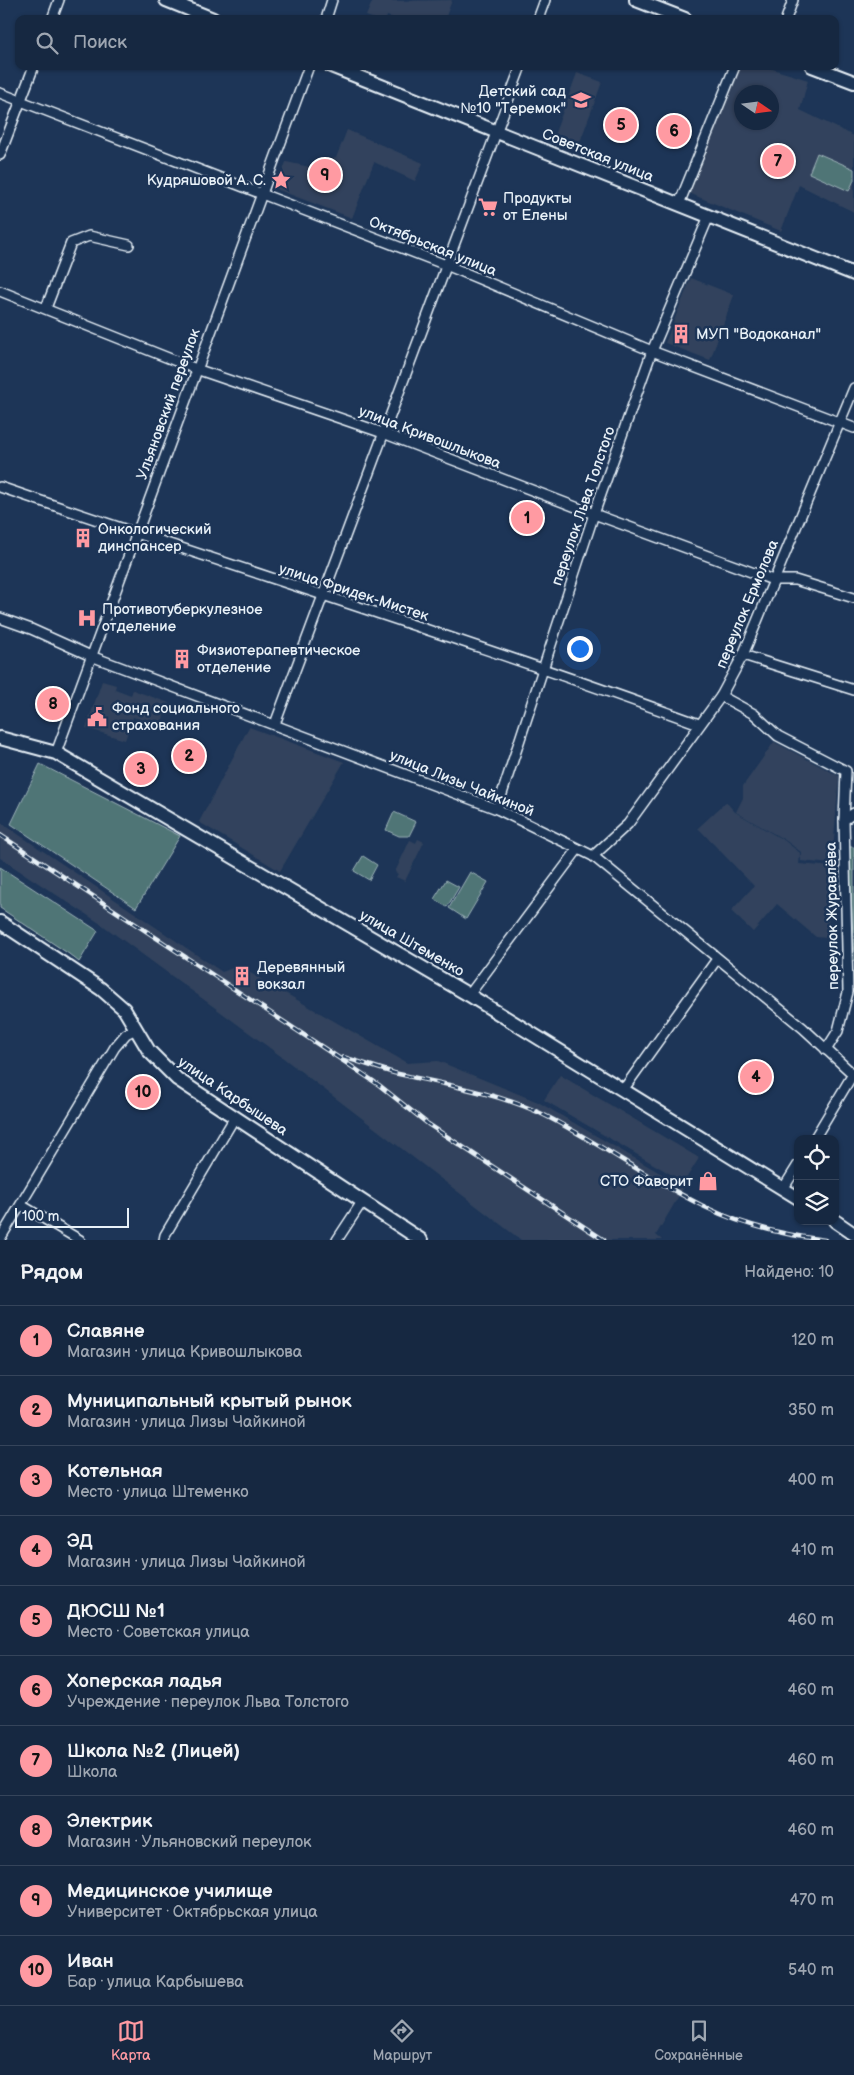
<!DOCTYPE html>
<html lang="ru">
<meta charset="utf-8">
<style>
:root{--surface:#162841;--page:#23344c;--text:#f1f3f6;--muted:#9ea6b1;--line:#35445a;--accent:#ff9aa2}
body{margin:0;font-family:"Balsamiq Sans",sans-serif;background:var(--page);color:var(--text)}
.controls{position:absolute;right:15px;bottom:15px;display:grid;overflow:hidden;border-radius:10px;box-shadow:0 1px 4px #0004}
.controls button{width:45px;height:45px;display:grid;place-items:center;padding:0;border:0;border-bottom:1px solid var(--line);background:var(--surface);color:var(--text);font:25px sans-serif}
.compass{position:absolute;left:734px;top:85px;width:45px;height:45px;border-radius:50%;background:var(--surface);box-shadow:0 1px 4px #0004;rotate:103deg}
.scale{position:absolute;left:15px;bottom:12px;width:114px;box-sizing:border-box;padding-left:5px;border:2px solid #e8f1f8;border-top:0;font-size:14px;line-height:18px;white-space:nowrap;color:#e8f1f8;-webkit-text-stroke:4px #1d3557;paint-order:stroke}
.you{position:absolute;left:579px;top:648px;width:18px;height:18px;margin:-12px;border:4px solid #fff;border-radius:50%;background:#1a73e8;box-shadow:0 0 0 8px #1a73e833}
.badge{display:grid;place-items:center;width:32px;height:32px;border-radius:50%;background:var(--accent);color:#111;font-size:16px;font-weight:700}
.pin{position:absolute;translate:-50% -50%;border:2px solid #fff;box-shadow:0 1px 5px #0006}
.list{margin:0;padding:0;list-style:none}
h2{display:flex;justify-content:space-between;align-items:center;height:65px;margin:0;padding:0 20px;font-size:21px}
h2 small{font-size:16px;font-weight:400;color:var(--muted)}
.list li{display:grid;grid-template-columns:32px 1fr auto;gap:15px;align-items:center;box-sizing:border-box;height:70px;padding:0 20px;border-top:1px solid var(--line)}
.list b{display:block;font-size:19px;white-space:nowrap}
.list p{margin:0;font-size:16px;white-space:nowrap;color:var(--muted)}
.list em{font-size:16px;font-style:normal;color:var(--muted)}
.icon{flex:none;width:28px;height:28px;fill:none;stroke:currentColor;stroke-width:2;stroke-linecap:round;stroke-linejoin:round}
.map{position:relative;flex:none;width:854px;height:1240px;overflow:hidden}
.search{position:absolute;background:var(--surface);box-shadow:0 1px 4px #0004;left:15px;right:15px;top:15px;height:55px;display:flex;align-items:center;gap:12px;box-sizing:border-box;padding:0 18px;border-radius:10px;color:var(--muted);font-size:19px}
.sheet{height:765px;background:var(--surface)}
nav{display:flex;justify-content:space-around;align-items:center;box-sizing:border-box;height:70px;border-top:1px solid var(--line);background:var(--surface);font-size:14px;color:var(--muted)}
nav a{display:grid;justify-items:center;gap:2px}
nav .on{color:var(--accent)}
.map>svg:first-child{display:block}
</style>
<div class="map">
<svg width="854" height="1240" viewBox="0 0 854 1240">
<rect width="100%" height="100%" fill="#1d3557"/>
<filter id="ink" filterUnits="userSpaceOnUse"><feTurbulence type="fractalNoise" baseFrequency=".02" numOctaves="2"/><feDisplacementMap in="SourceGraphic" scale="10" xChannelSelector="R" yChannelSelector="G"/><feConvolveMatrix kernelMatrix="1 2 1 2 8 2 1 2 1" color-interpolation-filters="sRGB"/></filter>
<g filter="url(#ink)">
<g fill="#32435d" fill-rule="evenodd">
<polygon points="373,0 392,1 452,0 445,19 396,19 387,16 386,19 375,19 366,16"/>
<path d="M740,66H763L808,80L800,110L854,136V212L799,185L781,231L689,193ZM742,92H772V122H742Z"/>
<polygon points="577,73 602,82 577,150 552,141"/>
<polygon points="347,130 423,163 415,181 374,162 352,218 276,189 286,162 319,169 322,162 336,158"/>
<polygon points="691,278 734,295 710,360 665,343"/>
<polygon points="102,681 116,685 115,689 131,695 133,690 169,703 160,727 133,717 125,740 86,728"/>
<polygon points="249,727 344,762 280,871 199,822"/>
<polygon points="774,742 839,776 832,864 801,861 801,852 785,840 736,812 743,798 743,786"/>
<polygon points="726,802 735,812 785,841 800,853 799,864 832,867 827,938 816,937 777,904 753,932 731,911 754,886 698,828"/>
<polygon points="0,822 222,972 238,966 407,1063 438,1061 538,1102 684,1187 656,1235 662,1240 521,1240 282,1057 101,924 0,858"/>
<polygon points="418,839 424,842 405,881 396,877 398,874 395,872 410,840 416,843"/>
<polygon points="560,1075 699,1158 684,1182 544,1100"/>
</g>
<g fill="#4f7476" stroke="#9cb2b7">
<polygon points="817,153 854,169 854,180 849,191 809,173"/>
<polygon points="40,764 180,836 136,908 11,824"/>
<polygon points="394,812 416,822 409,836 399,836 386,830"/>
<polygon points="849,847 854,847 854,961"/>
<polygon points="363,856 377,865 369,880 354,871"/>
<polygon points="0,867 98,931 79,962 69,954 0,908"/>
<polygon points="470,872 488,882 466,919 449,908"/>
<polygon points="446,880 459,887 447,907 434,899"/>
</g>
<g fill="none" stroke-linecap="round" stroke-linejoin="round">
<defs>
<g id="street">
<polyline points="52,19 59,0"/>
<polyline points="326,19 332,0"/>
<polyline points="538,19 545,0"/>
<polyline points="786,19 793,0"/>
<polyline points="0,93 446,265 652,351 854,428"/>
<polyline points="0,155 34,66"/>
<polyline points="679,204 735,66"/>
<polyline points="0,291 196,369 383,433 594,514 773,580 795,580 854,598"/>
<polyline points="46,308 71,243 89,236 129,245"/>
<path d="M0,487C233,567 468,640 699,724"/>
<polyline points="0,618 31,629 91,656 497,809 593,856 803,1028 854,1075"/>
<polyline points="743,655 854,690"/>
<polyline points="721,696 754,714 778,736 846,771 844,820"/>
<polyline points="275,724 521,66"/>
<polyline points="56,753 309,66"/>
<polyline points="497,809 594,514 652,351 709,216"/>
<polyline points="593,856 628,824 721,696 743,655 854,388"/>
<polyline points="469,995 578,849"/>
<polyline points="826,1050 838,1031 848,992 844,820 854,813"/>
<polyline points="623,1090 717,959"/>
<polyline points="814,1139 853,1074"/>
<polyline points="783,1189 798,1165"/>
<polyline points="21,1205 80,1240"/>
<polyline points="0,1239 115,1047 126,1034 136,1029"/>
<polyline points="164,1240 165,1235 235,1117"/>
<polyline points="337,1240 362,1202"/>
</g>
<g id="secondary">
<polyline points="166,0 213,19"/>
<polyline points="636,0 685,19"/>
<polyline points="331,66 854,274"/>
<polyline points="812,66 854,82"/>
<polyline points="0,738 56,753 469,995 798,1198"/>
<polyline points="0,922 101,989 124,1009 149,1051 177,1079 421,1240"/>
<polyline points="835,1221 854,1234"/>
</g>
</defs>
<use href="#street" stroke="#e8f1f8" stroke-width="12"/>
<use href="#secondary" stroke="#e8f1f8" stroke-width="16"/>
<use href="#street" stroke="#1d3557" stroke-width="9"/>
<use href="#secondary" stroke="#1d3557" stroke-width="12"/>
<defs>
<g id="rail">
<polyline points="0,835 345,1062 379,1085 428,1124 604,1240"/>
<path d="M343,1057C360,1062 377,1068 394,1073C442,1084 494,1092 540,1113C597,1141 648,1179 705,1207C742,1225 784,1235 825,1240"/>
</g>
</defs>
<use href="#rail" stroke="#e8f1f8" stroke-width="4.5"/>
<use href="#rail" stroke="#1d3557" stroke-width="2.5" stroke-dasharray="8" stroke-linecap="butt"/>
</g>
</g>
<defs>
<symbol id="school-bare" viewBox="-9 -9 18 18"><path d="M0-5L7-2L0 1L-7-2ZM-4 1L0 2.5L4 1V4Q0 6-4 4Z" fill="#ff9aa2" stroke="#1d3557" stroke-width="2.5" paint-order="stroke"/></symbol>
<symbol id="sight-bare" viewBox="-9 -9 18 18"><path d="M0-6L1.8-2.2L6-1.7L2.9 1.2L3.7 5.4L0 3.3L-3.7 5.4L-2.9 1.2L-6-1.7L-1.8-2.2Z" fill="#ff9aa2" stroke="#1d3557" stroke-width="2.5" paint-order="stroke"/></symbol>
<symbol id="supermarket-bare" viewBox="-9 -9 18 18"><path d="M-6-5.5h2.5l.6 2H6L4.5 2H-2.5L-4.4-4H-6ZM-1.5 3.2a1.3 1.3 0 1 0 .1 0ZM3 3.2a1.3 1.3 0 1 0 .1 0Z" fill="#ff9aa2" stroke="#1d3557" stroke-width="2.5" paint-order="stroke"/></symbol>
<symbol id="building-bare" viewBox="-9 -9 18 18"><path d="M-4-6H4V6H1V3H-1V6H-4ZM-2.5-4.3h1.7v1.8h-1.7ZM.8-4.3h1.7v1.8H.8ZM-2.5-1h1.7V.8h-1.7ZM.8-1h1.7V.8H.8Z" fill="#ff9aa2" stroke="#1d3557" stroke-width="2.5" paint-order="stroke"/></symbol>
<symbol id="hospital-bare" viewBox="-9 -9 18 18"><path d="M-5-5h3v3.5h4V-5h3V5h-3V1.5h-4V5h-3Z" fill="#ff9aa2" stroke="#1d3557" stroke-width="2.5" paint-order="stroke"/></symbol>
<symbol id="civic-bare" viewBox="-9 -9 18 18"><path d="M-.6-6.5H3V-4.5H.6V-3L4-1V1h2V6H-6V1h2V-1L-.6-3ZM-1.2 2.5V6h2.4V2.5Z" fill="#ff9aa2" stroke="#1d3557" stroke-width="2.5" paint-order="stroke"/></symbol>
<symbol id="shop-bare" viewBox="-9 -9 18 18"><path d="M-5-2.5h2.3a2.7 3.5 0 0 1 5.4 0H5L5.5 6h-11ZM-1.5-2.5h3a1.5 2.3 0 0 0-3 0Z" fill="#ff9aa2" stroke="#1d3557" stroke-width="2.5" paint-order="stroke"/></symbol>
</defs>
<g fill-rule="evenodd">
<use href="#school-bare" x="567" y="86" width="28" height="28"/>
<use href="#sight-bare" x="267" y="166" width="28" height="28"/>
<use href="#supermarket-bare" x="474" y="193" width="28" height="28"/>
<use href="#building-bare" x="667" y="320" width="28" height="28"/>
<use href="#building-bare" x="69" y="524" width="28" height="28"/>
<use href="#hospital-bare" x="73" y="604" width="28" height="28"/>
<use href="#building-bare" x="168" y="645" width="28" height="28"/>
<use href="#civic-bare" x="83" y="703" width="28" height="28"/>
<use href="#building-bare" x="228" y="962" width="28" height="28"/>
<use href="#shop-bare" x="694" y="1167" width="28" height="28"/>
</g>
<g text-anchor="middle" stroke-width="5" stroke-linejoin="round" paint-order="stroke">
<g font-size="15" fill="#e8f1f8" stroke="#1d3557" text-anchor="start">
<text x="566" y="96" text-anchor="end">Детский сад<tspan x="566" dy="17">№10 "Теремок"</tspan></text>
<text x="266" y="185" text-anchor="end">Кудряшовой А. С.</text>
<text x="503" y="203">Продукты<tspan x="503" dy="17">от Елены</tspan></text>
<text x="696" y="339">МУП "Водоканал"</text>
<text x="98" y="534">Онкологический<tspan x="98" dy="17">динспансер</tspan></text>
<text x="102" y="614">Противотуберкулезное<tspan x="102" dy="17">отделение</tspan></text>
<text x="197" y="655">Физиотерапевтическое<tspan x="197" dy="17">отделение</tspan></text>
<text x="112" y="713">Фонд социального<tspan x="112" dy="17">страхования</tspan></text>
<text x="257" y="972">Деревянный<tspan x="257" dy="17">вокзал</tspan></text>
<text x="693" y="1186" text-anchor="end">СТО Фаворит</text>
</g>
<g font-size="15" fill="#e8f1f8" stroke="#1d3557">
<text transform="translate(598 155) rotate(22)" y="5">Советская улица</text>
<text transform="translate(433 246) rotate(22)" y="5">Октябрьская улица</text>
<text transform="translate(168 404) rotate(-70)" y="5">Ульяновский переулок</text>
<text transform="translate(430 437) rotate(21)" y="5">улица Кривошлыкова</text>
<text transform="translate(583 506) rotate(-71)" y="5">переулок Льва Толстого</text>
<text transform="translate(354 592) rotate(18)" y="5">улица Фридек-Мистек</text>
<text transform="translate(747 604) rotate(-67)" y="5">переулок Ермолова</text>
<text transform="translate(462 783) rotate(22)" y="5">улица Лизы Чайкиной</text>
<text transform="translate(832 916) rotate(-91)" y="5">переулок Журавлёва</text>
<text transform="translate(412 943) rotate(30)" y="5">улица Штеменко</text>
<text transform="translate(233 1096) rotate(34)" y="5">улица Карбышева</text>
</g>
</g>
</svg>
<div class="controls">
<button><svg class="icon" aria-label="locate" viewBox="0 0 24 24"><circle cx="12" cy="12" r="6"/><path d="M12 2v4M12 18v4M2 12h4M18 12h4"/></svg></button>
<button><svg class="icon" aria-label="layers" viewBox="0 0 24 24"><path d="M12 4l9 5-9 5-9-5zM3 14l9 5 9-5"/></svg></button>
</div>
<svg class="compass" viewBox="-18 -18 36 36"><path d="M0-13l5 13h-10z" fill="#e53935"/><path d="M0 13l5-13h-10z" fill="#9ea6b1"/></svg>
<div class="scale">100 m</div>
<div class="you"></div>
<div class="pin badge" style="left:527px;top:518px">1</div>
<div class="pin badge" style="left:189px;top:756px">2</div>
<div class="pin badge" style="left:141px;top:769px">3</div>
<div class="pin badge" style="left:756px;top:1077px">4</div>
<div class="pin badge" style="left:621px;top:125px">5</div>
<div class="pin badge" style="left:674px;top:131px">6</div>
<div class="pin badge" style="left:778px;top:161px">7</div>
<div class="pin badge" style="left:53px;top:704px">8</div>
<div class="pin badge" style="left:325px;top:175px">9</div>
<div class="pin badge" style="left:143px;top:1092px">10</div>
<div class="search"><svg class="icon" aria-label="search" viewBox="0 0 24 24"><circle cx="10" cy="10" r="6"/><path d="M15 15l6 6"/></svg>Поиск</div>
</div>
<section class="sheet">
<h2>Рядом<small>Найдено: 10</small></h2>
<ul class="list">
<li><span class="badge">1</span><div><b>Славяне</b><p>Магазин · улица Кривошлыкова</p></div><em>120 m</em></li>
<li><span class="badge">2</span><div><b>Муниципальный крытый рынок</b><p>Магазин · улица Лизы Чайкиной</p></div><em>350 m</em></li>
<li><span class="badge">3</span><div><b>Котельная</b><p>Место · улица Штеменко</p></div><em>400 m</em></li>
<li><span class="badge">4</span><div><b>ЭД</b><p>Магазин · улица Лизы Чайкиной</p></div><em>410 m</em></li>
<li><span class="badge">5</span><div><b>ДЮСШ №1</b><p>Место · Советская улица</p></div><em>460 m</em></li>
<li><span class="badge">6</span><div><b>Хоперская ладья</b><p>Учреждение · переулок Льва Толстого</p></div><em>460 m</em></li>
<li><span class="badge">7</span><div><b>Школа №2 (Лицей)</b><p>Школа</p></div><em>460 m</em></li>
<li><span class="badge">8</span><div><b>Электрик</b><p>Магазин · Ульяновский переулок</p></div><em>460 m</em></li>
<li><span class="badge">9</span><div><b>Медицинское училище</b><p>Университет · Октябрьская улица</p></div><em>470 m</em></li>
<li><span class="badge">10</span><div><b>Иван</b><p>Бар · улица Карбышева</p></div><em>540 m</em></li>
</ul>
</section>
<nav>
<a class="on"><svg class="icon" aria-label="map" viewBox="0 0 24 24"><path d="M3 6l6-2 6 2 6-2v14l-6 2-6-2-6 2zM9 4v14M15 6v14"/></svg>Карта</a>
<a><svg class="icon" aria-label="directions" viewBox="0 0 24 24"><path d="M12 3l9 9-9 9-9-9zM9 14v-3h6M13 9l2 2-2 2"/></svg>Маршрут</a>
<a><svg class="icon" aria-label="saved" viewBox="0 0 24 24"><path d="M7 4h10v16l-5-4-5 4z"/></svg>Сохранённые</a>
</nav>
